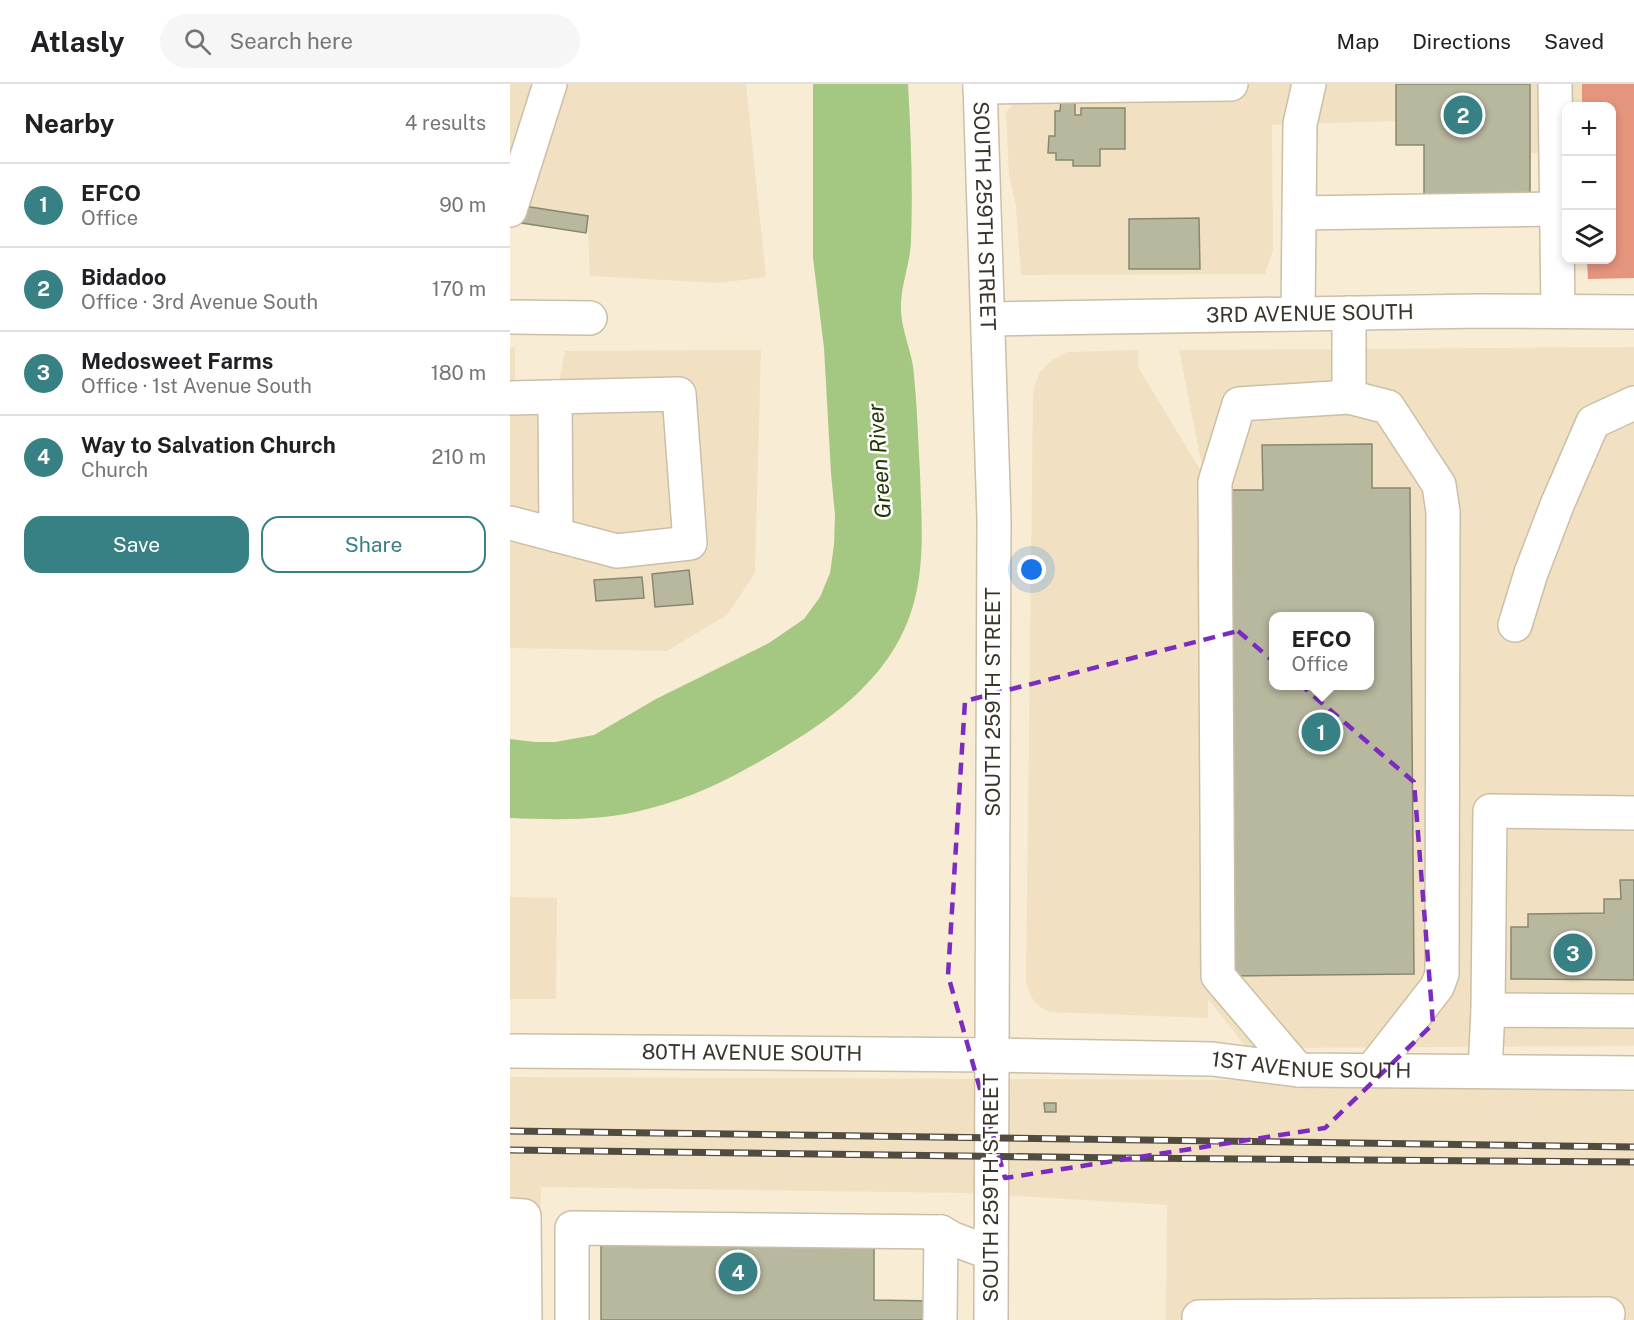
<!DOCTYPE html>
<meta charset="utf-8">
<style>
:root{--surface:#fff;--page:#f6f6f6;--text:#202124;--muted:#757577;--line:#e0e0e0;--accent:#378084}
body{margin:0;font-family:"Public Sans",sans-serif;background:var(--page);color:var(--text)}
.controls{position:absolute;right:18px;top:18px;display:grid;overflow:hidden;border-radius:12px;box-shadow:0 3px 9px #0003}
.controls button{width:54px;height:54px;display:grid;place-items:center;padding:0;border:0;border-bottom:2px solid var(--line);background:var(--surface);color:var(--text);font:30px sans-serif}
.you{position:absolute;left:522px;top:486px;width:21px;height:21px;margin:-15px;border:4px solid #fff;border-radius:50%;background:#1a73e8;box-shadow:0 0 0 9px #1a73e833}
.badge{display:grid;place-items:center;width:39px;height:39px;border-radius:50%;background:var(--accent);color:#fff;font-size:20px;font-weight:700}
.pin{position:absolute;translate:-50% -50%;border:3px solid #fff;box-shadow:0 2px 6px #0006}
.popup{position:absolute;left:759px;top:528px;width:105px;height:78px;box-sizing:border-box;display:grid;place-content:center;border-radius:12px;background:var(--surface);filter:drop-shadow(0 2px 4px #0005);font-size:20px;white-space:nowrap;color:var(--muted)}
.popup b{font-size:22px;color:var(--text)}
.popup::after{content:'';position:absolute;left:50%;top:100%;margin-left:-12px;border:12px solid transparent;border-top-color:var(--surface)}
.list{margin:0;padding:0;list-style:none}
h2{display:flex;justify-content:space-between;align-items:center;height:78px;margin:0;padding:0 24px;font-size:26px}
h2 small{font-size:20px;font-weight:400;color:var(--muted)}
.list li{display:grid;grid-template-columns:39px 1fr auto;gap:18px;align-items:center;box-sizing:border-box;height:84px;padding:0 24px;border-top:2px solid var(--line)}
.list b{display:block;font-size:22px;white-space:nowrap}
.list p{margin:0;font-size:20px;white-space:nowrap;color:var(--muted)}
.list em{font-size:20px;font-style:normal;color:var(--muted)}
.actions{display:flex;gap:12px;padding:18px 24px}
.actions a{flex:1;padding:14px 0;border:2px solid var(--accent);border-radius:18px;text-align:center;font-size:21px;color:var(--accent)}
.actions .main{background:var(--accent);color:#fff}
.icon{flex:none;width:33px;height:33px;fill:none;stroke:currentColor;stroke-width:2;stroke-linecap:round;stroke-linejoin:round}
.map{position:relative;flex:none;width:1124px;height:1236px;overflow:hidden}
header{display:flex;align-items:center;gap:36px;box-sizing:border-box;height:84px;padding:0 30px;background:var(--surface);border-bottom:2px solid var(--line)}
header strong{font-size:28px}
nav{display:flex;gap:33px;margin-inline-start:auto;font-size:21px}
.search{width:420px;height:54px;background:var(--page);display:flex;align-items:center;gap:15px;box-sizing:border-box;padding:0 21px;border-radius:33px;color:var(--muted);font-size:22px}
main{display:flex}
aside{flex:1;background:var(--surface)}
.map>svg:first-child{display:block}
</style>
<header>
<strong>Atlasly</strong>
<div class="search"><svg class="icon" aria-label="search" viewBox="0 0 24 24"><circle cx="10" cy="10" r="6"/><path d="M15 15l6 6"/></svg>Search here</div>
<nav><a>Map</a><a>Directions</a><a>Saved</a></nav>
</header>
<main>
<aside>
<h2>Nearby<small>4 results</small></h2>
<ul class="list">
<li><span class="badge">1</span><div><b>EFCO</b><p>Office</p></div><em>90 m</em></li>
<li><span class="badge">2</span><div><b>Bidadoo</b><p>Office · 3rd Avenue South</p></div><em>170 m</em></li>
<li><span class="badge">3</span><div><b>Medosweet Farms</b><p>Office · 1st Avenue South</p></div><em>180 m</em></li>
<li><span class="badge">4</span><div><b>Way to Salvation Church</b><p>Church</p></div><em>210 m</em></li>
</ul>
<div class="actions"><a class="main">Save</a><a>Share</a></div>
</aside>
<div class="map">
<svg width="1124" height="1236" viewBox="0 0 1124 1236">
<rect width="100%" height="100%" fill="#f9ecd4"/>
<g fill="#f1e1c2" fill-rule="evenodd">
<polygon points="0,0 236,0 256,193 209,199 80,192 78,148 0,139"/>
<polygon points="505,0 886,0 887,37 762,41 763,167 755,190 511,191 506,123 499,91 496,29 505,18"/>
<polygon points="1020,0 1072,0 1072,22 1056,22 1056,69 1020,69"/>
<polygon points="5,263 5,306 48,305 55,267 251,266 245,489 217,531 157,567 0,564 0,264"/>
<path d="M1124,263V962L737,964L698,915V934L540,928L531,924L521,913L516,898L523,312L525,300L530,288L542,276L557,268L628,266V283L694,392L669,266ZM763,532H859V602H763Z"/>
<polygon points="0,813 47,814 46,915 0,915"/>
<polygon points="0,993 744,996 1124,1002 1124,1236 656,1236 657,1121 455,1109 31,1103 28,1236 0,1236"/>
</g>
<polygon fill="#e5947e" points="1072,0 1124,0 1124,194 1078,195 1077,176 1102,176 1102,22 1072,22"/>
<path fill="#a4c881" d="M303,0H398C401,52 403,105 401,157C400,182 390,202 391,227C392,246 400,264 403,282C407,317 408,353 410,388C411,428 415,470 406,510C389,588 326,633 261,671C223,693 185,713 141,724C96,737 47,736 0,734V655L25,658H45L84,651L146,615L259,559L294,535L310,513L320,489L324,461L325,431L321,389L314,264L303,174Z"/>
<g fill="#b8b89f" stroke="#888870" stroke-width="1.5" fill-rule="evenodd">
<polygon points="886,0 1020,0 1020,115 914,115 914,61 886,61"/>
<polygon points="551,16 565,16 565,31 571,31 571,24 615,24 615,65 590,65 590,82 563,82 563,76 546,76 546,69 538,69 539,52 545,52 545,27 550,27"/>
<polygon points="14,122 78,132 76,149 12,139"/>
<polygon points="689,134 690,185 619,185 619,135"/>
<path d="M862,360V404H900L904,890L722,892L718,406H753L752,361ZM763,532H859V602H763Z"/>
<polygon points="179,486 183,520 145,523 142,490"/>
<polygon points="132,493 134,514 86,517 84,496"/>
<polygon points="1110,796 1124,796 1124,896 1001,895 1001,843 1018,843 1018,830 1094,829 1094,815 1111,815"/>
<polygon points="534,1019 546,1019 546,1028 535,1028"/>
<polygon points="91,1158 364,1159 364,1216 422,1217 422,1236 91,1236"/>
</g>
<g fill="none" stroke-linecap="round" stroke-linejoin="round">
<defs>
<g id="minor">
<path id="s1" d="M470,0L484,435L481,1236"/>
<polyline points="1045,0 1048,227"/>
<polyline points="470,3 721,0"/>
<polyline points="0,126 40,0"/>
<polyline points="789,129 1047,125"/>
<polyline points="839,229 839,313 878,323 929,401 933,428 932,890 927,903 862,986"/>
<polyline points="788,230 790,40 799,0"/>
<polyline points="0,233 80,234"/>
<path id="s2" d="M478,235L969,227L1124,228"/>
<polyline points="45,313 46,451"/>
<polyline points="0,314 169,310 180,459 107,467 0,439"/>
<polyline points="1005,541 1021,489 1047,421 1083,338 1124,319"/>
<polyline points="978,926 980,727 1124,729"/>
<path id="s3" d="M0,967L482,971L702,975L788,986L1124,989"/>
<polyline points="788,986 708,892 705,398 729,320 839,313"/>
<polyline points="975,987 978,926 1124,927"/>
<polyline points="0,1131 14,1132 15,1236"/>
<polyline points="804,1232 1098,1230"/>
<polyline points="62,1236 62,1144 431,1148 443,1155 481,1169"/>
<polyline points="430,1236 431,1148"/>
<polyline points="689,1236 689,1233 804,1232 804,1236"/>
</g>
</defs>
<use href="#minor" stroke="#cbbfa7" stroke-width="36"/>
<use href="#minor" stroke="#fff" stroke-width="33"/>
<defs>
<g id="rail">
<polyline points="0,1047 1124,1063"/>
<polyline points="0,1066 611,1074 1124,1078"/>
</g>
</defs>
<use href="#rail" stroke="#524c40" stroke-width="7"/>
<use href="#rail" stroke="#fff" stroke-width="4.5" stroke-dasharray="14" stroke-linecap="butt"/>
</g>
<path fill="none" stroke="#7b2cbf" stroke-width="4.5" stroke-dasharray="12 8" stroke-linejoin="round" d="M728,547L904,698L923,940L815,1044L495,1094L438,891L455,617Z"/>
<g text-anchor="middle" stroke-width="5" stroke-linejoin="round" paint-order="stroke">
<g font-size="21" fill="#3a352b" stroke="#fff">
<text dy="7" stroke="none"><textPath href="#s1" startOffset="132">SOUTH 259TH STREET</textPath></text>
<text dy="7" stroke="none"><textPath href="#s2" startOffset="322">3RD AVENUE SOUTH</textPath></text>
<text transform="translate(483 618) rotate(-90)" y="7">SOUTH 259TH STREET</text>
<text dy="7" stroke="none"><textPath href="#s3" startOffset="242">80TH AVENUE SOUTH</textPath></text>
<text dy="7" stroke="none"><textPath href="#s3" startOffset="802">1ST AVENUE SOUTH</textPath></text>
<text transform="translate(481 1104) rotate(-90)" y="7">SOUTH 259TH STREET</text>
</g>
<g font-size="22" font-style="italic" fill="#213702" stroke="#fff">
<text transform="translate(369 377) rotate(-94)" y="8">Green River</text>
</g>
</g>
</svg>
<div class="controls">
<button>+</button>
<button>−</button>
<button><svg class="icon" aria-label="layers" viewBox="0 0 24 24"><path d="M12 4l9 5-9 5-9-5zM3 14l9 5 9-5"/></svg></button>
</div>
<div class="you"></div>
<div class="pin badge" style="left:811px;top:648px">1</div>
<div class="popup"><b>EFCO</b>Office</div>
<div class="pin badge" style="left:953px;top:31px">2</div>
<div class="pin badge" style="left:1063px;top:869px">3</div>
<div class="pin badge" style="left:228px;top:1188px">4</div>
</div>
</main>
